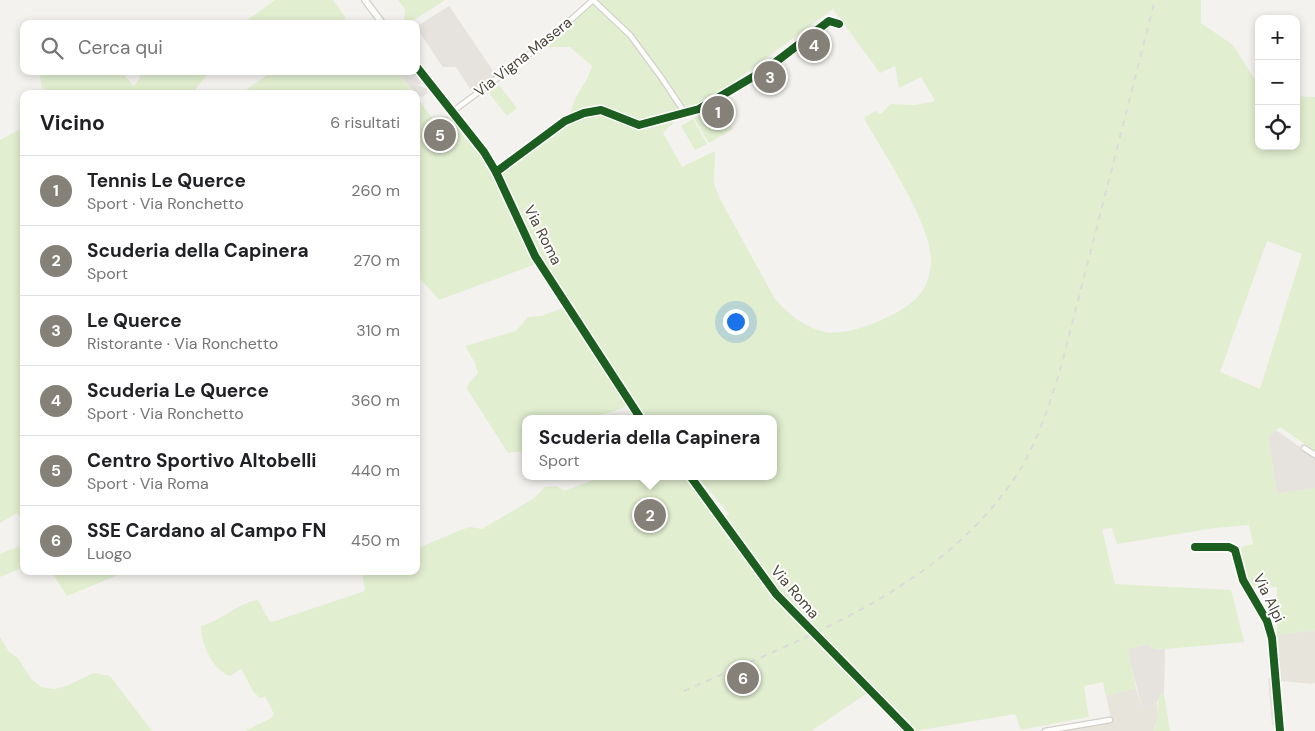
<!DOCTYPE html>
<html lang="it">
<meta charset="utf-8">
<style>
:root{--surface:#fff;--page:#f2f2f2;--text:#202124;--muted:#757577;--line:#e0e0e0;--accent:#868178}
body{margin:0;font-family:"DM Sans",sans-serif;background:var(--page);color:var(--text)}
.controls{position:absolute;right:15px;top:15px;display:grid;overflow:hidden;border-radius:10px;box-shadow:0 2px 8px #0003}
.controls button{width:45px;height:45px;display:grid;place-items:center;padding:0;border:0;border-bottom:1px solid var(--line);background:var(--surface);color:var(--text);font:25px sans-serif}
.you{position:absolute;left:735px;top:321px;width:18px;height:18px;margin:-12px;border:4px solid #fff;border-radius:50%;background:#1a73e8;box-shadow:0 0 0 8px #1a73e833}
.badge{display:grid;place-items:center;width:32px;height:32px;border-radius:50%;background:var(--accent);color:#fff;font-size:16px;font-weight:700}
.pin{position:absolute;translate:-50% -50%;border:2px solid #fff;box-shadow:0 1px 5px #0006}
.popup{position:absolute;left:522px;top:415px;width:255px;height:65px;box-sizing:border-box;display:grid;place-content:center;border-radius:10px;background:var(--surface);filter:drop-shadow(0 1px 4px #0005);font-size:16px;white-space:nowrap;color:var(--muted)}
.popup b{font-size:19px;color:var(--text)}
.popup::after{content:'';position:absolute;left:50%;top:100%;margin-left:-10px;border:10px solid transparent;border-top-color:var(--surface)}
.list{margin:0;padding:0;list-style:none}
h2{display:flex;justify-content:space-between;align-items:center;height:65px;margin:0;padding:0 20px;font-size:21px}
h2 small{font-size:16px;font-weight:400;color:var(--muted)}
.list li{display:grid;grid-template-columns:32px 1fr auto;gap:15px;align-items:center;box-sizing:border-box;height:70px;padding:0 20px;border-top:1px solid var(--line)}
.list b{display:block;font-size:19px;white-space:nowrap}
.list p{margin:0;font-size:16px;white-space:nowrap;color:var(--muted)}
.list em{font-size:16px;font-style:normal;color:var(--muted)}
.icon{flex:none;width:28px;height:28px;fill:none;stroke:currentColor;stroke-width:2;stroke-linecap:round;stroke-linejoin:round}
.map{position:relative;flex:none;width:1315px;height:731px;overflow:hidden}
.search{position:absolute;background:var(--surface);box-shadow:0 2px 8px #0003;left:20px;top:20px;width:400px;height:55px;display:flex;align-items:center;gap:12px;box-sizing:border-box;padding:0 18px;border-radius:10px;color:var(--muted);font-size:19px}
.panel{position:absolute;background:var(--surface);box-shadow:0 2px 8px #0003;left:20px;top:90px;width:400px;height:485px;border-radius:10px}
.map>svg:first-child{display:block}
</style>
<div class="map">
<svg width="1315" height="731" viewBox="0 0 1315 731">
<rect width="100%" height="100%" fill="#f4f2ee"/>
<g fill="#e7e4dc">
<polygon points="1315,630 1315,682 1313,684 1280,681 1277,635"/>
<polygon points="1136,688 1142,707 1157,703 1158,719 1153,731 1058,731 1112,722 1106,696"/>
</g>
<g fill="#e6e2de">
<polygon points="449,6 496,75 473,93 456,67 443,67 416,27"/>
<polygon points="1276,430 1315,458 1315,488 1277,494 1268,437"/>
<polygon points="1148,644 1155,650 1165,649 1164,693 1160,695 1157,703 1142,707 1127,649"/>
</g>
<g fill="#e1eecf" fill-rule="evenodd">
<polygon points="275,0 333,0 346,18 337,24 242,24"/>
<polygon points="398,0 445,0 408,24 404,24 405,9"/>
<path d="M598,0H1201V23L1233,45L1259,86V146H1296V96L1315,97V451L1280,427L1268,437L1277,494L1315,488V630L1277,635V587L1250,586L1240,550L1243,546L1253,544L1249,525L1215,528L1117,544L1112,528L1102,529L1115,584L1231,590L1244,642L1155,650L1148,644L1128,649L1136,688L1106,696L1103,682L1084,686L1089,717L1021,730L1015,714L916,731L875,688L811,731H245L271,718L274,714L265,696L261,698C249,691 249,679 241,669L230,676C212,670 201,643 201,626C221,621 238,603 258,600L270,622L275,621L365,591L362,571H416V549L458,531L470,527L482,529L533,499L545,487L557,486L564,491L604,476H684L720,522L729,514L697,476H774V419H649L635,402C600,421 565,419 526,419V451L508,453L467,389L469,383L478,373L475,363L465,346L516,331L528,317L541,316L563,308L536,264L439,300L416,274V96L432,118L447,116L496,174L560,130L569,116L576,97L588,77L592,66L570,47H547L592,4L627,36L679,107L677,119L663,133L682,167L715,151L714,184L720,199L775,299C788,314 806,328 825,332C850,337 905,314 921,293C927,285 931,272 931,261C932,224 883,153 864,118L875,111L881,114L890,104L915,105L935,101L921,77L899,88L895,66L880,73L833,9L716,95L687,110C662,69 633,33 598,0ZM1267,241L1302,254L1260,389L1220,372Z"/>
<polygon points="39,71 120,71 134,86 140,78 139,71 204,71 207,75 196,88 197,94 48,94 42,87"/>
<polygon points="273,71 396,71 414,94 246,94 247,89"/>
<polygon points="499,85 517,108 507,116 489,93"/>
<polygon points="719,104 733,129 709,143 694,118"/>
<polygon points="693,119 707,144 695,150 681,126"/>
<polygon points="24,127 24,523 17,513 0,523 0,140"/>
<polygon points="24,544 24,567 0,577 0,554"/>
<polygon points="51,571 128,571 67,596"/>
<polygon points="0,637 9,652 18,658 31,679 41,687 54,689 66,686 94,673 110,676 152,731 0,731"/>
<path d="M1164,693L1170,731H1153C1161,721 1156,706 1160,694Z"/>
</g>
<g fill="#e6e3df">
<polygon points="396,71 413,71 422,83 418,85 427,89 427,94 422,97 416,95"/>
<polygon points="1268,678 1272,678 1276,725 1272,725"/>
</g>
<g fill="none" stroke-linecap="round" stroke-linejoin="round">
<defs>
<g id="minor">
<polyline points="452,112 547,41 593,0 630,35 661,77 685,113"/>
<polyline points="496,172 565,121 584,113 601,110 639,125 699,109 768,68 829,21 839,24"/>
<polyline points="1304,448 1315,455"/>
<polyline points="1195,547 1229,547 1235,550 1243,580 1267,621 1272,638 1280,731"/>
<polyline points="1045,731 1110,720"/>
</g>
<g id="tertiary">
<polyline points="365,0 383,24"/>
<polyline points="416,66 484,152 496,172 535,256 641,419"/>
<polyline points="690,476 776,594 804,623"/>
<polyline points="818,639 910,731"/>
</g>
</defs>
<use href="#minor" stroke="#d2d0cb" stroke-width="7"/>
<use href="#tertiary" stroke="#d2d0cb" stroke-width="8"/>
<use href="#minor" stroke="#fdfdfc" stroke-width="4.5"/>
<use href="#tertiary" stroke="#fdfdfc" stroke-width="5.5"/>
<path stroke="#dbdbda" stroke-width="2" stroke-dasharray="6 6" stroke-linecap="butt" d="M684,691C804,637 934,593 1012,482C1036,448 1049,406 1061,367L1155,0"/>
<defs>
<polyline id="tertiary-bridge" points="804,623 818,639"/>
</defs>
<use href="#tertiary-bridge" stroke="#d2d0cb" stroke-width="8" stroke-linecap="butt"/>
<use href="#tertiary-bridge" stroke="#fdfdfc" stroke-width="5.5"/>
<defs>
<g id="cycleway">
<polyline points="416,66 484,152 496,172 535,256 641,419"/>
<polyline points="496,172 565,121 584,113 601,110 639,125 699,109 768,68 829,21 839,24"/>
<polyline points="690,476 776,594 910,731"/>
<polyline points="1195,547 1229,547 1235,550 1243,580 1267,621 1272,638 1280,731"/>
</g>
</defs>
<use href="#cycleway" stroke="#fff" stroke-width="11"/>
<use href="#cycleway" stroke="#1b5e20" stroke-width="8"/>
</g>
<g text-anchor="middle" stroke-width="4" stroke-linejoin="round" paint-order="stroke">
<g font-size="15" fill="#4b4439" stroke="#fff">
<text transform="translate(523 57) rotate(-38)" y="5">Via Vigna Masera</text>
<text transform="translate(543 235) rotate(63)" y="5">Via Roma</text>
<text transform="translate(795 592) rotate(49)" y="5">Via Roma</text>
<text transform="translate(1269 598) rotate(64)" y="5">Via Alpi</text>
</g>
</g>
</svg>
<div class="controls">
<button>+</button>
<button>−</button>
<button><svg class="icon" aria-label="locate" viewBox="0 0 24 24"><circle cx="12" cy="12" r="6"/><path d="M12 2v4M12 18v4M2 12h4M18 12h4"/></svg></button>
</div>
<div class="you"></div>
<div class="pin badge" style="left:718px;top:112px">1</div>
<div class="pin badge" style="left:650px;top:515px">2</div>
<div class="popup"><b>Scuderia della Capinera</b>Sport</div>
<div class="pin badge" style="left:770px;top:77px">3</div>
<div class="pin badge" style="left:814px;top:45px">4</div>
<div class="pin badge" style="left:440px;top:135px">5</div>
<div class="pin badge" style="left:743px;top:678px">6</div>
<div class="search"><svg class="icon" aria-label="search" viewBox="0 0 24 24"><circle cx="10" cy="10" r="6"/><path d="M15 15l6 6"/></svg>Cerca qui</div>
<section class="panel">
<h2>Vicino<small>6 risultati</small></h2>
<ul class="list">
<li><span class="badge">1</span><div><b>Tennis Le Querce</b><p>Sport · Via Ronchetto</p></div><em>260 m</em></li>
<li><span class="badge">2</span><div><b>Scuderia della Capinera</b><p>Sport</p></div><em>270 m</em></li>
<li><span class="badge">3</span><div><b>Le Querce</b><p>Ristorante · Via Ronchetto</p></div><em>310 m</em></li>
<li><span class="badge">4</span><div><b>Scuderia Le Querce</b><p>Sport · Via Ronchetto</p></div><em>360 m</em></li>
<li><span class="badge">5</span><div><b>Centro Sportivo Altobelli</b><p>Sport · Via Roma</p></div><em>440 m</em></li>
<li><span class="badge">6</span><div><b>SSE Cardano al Campo FN</b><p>Luogo</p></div><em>450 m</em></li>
</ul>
</section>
</div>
